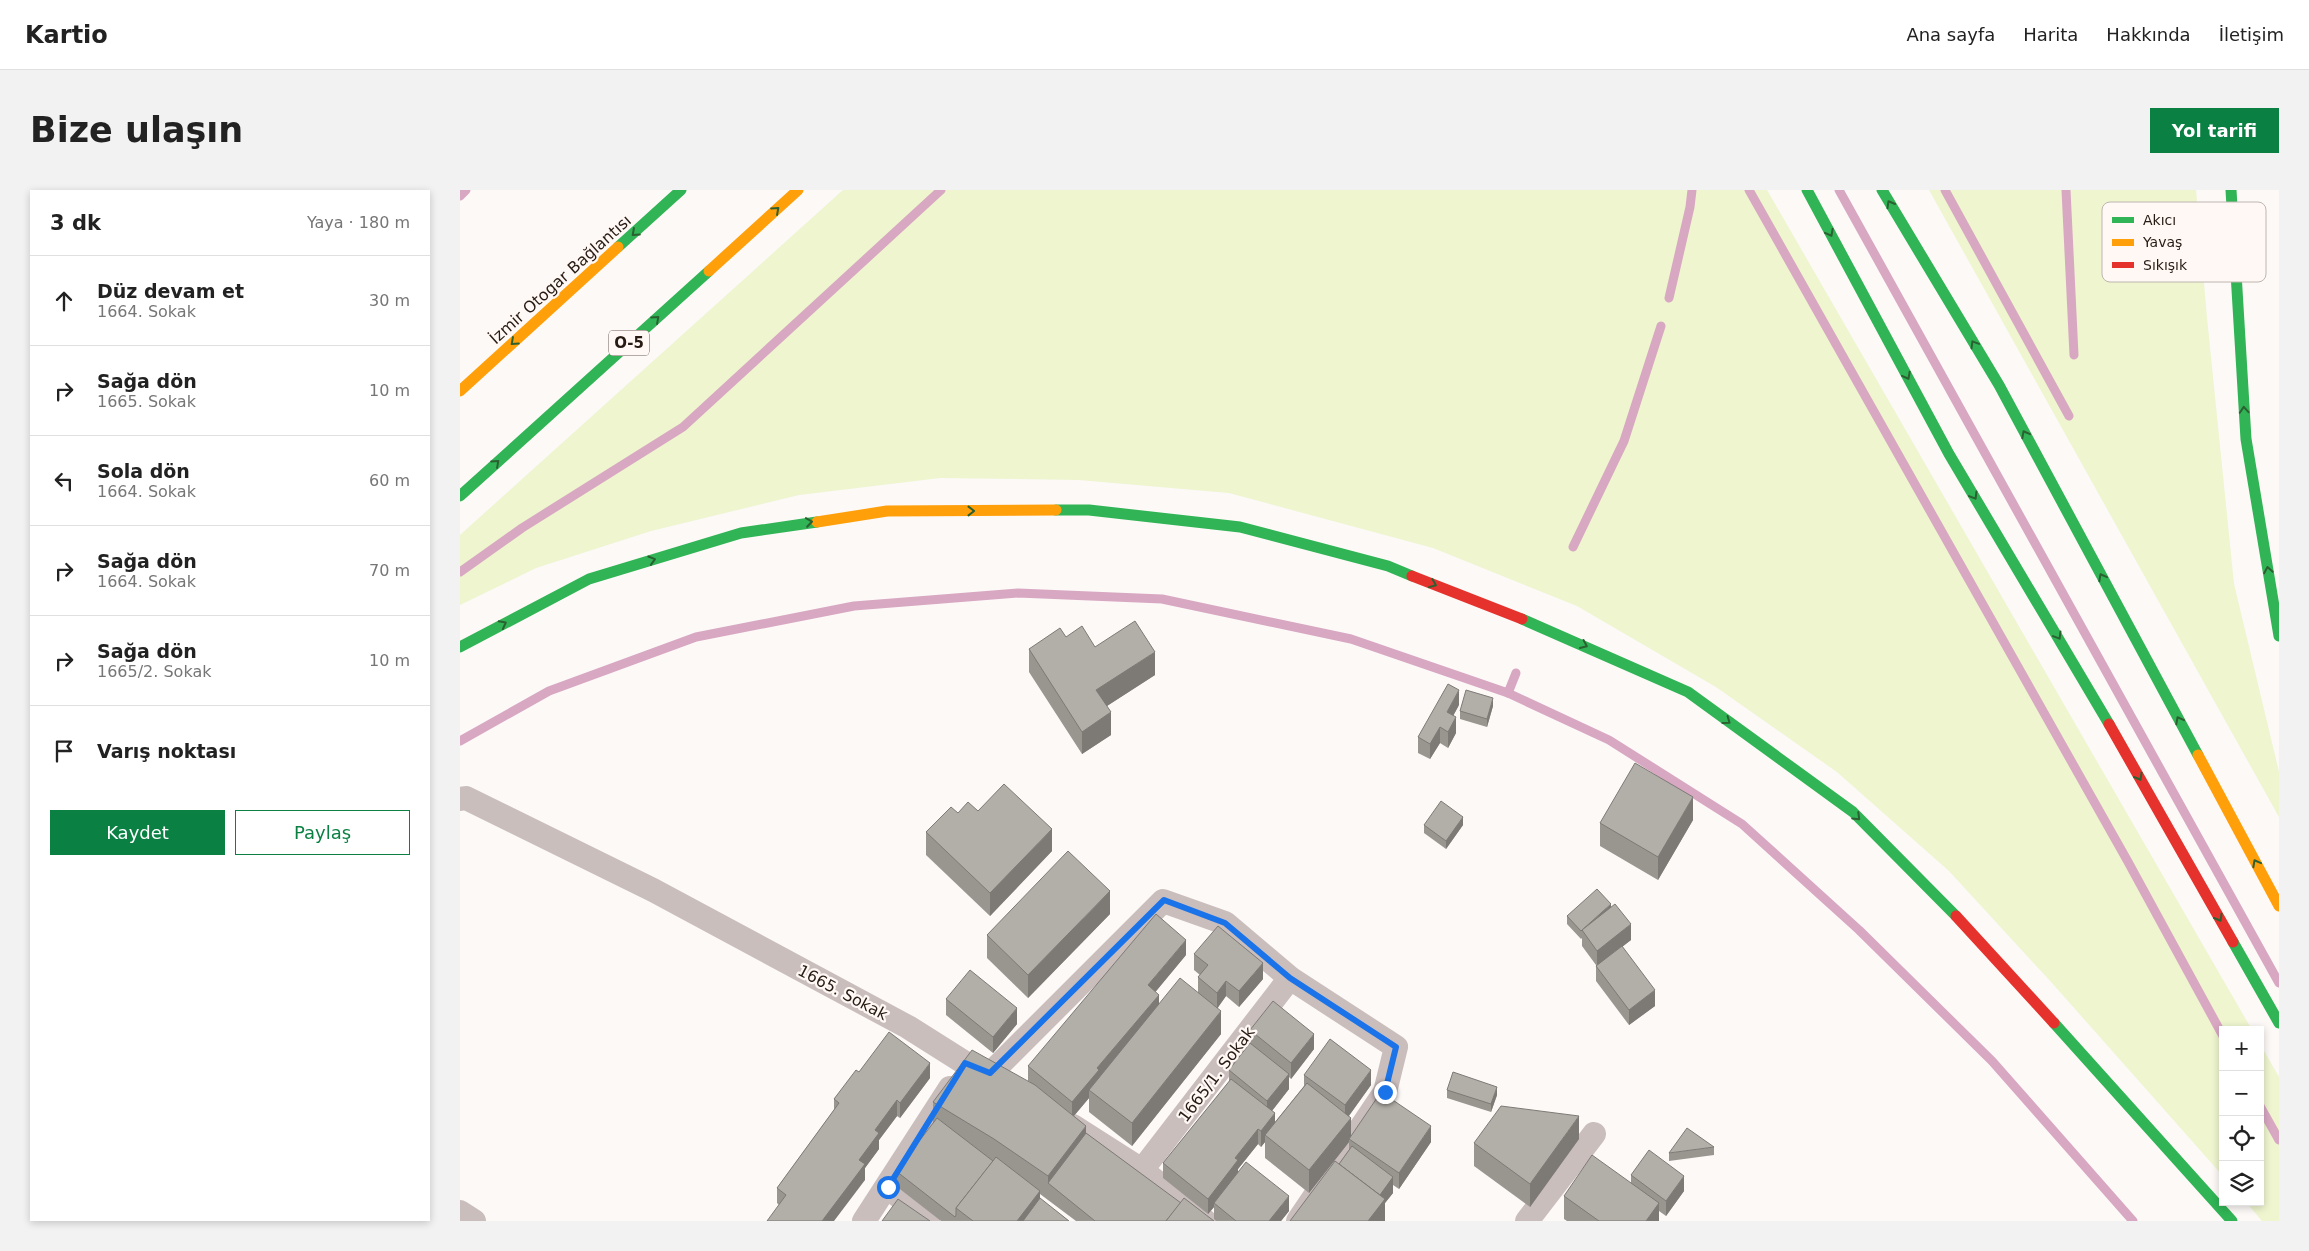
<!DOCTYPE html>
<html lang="tr">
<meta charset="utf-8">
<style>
:root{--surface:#fff;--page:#f2f2f2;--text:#222;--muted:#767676;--line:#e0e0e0;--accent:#0b8043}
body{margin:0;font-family:"DejaVu Sans",sans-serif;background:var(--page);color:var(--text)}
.controls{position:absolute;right:15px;bottom:15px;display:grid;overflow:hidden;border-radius:0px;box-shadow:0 2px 8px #0003}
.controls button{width:45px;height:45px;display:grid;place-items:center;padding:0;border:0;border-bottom:1px solid var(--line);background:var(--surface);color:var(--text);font:25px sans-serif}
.stop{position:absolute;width:15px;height:15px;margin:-11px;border:4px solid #1a73e8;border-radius:50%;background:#fff}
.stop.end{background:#1a73e8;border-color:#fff;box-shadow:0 1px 5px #0008}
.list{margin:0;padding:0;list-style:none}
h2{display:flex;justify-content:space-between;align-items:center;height:65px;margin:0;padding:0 20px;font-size:21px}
h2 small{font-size:16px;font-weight:400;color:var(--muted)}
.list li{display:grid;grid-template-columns:32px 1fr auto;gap:15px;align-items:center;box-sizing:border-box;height:90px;padding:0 20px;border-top:1px solid var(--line)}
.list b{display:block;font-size:19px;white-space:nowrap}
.list p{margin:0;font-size:16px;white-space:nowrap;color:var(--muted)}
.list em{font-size:16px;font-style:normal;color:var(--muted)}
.actions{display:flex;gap:10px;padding:15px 20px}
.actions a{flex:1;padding:11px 0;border:1px solid var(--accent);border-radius:0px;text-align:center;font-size:18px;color:var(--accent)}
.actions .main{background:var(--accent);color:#fff}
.icon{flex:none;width:28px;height:28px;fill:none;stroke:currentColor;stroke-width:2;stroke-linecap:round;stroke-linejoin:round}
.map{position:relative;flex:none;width:1819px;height:1031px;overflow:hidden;border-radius:0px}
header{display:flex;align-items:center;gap:30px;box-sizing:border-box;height:70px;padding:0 25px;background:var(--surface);border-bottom:1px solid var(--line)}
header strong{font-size:24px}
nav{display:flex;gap:28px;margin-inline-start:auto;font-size:18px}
.intro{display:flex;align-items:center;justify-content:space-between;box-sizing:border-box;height:120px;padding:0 30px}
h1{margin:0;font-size:35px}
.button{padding:12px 22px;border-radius:0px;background:var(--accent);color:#fff;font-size:18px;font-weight:700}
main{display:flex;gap:30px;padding:0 30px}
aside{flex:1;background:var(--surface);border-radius:0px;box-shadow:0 2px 8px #0003}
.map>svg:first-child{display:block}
</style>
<header>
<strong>Kartio</strong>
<nav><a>Ana sayfa</a><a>Harita</a><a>Hakkında</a><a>İletişim</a></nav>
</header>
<div class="intro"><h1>Bize ulaşın</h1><a class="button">Yol tarifi</a></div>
<main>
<aside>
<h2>3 dk<small>Yaya · 180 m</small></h2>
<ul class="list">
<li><svg class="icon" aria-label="ahead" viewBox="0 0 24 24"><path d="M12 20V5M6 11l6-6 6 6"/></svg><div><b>Düz devam et</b><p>1664. Sokak</p></div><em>30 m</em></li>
<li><svg class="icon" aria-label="right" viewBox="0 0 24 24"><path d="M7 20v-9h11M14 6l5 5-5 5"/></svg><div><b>Sağa dön</b><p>1665. Sokak</p></div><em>10 m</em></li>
<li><svg class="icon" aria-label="left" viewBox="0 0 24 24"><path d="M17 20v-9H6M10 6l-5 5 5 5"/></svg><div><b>Sola dön</b><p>1664. Sokak</p></div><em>60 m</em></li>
<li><svg class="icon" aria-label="right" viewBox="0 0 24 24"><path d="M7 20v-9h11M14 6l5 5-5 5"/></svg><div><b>Sağa dön</b><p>1664. Sokak</p></div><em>70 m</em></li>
<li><svg class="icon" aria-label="right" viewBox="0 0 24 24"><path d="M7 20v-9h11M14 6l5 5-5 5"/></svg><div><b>Sağa dön</b><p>1665/2. Sokak</p></div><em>10 m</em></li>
<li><svg class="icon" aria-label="arrive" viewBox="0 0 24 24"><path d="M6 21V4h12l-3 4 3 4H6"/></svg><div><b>Varış noktası</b></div></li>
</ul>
<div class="actions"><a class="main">Kaydet</a><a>Paylaş</a></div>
</aside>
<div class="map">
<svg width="1819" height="1031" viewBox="0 0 1819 1031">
<rect width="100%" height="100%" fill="#fcf9f7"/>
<g fill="#eef5cf">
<polygon points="383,0 1307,0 1792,840 1763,840 1763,986 1592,793 1489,681 1377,582 1256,497 1117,416 973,358 769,303 619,290 480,288 339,305 191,341 76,378 0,415 0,345"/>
<polygon points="1469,0 1736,0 1747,128 1774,394 1819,582 1819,627"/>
<polygon points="1800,854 1819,887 1819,1031 1802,1031 1786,1012 1800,1012"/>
</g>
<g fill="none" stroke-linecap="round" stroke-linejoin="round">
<g stroke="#d8a7c2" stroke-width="9">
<polyline points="1289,0 1667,670 1763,846"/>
<polyline points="1379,0 1819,793"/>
<polyline points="1485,0 1609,226"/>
<polyline points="1606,0 1614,165"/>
<polyline points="0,6 6,0"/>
<polyline points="1209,108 1230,17 1232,0"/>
<polyline points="1113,357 1164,251 1201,136"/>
<polyline points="0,382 62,338 223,237 481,0"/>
<polyline points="1048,503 1056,483"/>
<polyline points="0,551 89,501 236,447 394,416 558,403 702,409 891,449 1048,503 1149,550 1282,634 1399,740 1532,871 1673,1031"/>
<polyline points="1800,916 1819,950"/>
</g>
<g stroke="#cabebd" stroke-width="24">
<polyline points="0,609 6,608 193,700 448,837 505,873 532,884"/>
<polyline points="531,883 703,711 765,733 830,788 936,857 925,902 838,1031"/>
<polyline points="613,936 682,980 745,1031"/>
<polyline points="682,980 830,788"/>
<polyline points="428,997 468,1031"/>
<polyline points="0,1022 14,1031"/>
<polyline points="404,1031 490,898"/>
<polyline points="1067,1031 1134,944"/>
</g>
<g stroke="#30b455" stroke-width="11">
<polyline points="1347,0 1489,264 1649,534"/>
<polyline points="1422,0 1539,195 1738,565"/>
<polyline points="1771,0 1786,249 1819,446"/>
<polyline points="158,57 221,0"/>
<polyline points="0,306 249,81"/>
<polyline points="596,320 629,320 780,337 928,376 952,386"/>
<polyline points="1062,429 1228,502 1393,622 1496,726"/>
<polyline points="0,457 129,389 281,343 357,332"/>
<polyline points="1773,752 1819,833"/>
<polyline points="1594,833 1772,1031"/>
</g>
<g stroke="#ff9f0a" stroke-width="11">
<polyline points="249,81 338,0"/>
<polyline points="0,201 158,57"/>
<polyline points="357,332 427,321 596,320"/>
<polyline points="1738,565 1819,716"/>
</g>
<g stroke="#e5322d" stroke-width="11">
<polyline points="952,386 1062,429"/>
<polyline points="1649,534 1773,752"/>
<polyline points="1496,726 1594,833"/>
</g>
</g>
<g fill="#999690">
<polygon points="606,447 635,457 695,485 647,516 651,545 622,564 569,482 569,459"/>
<polygon points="999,515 993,526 996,543 988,558 980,553 970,569 958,563 958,547"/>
<polygon points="1033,516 1027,537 1000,529 1000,521"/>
<polygon points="518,621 592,661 530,726 466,665 466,642 498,623"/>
<polygon points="1233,630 1198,690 1140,656 1140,633"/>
<polygon points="964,635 1003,635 986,659 964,643"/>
<polygon points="1151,717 1171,750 1162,757 1195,816 1169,835 1136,791 1136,775 1122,756 1122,748 1121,749 1107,734 1107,726"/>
<polygon points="650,724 568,808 527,768 527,745"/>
<polygon points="734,764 803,789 779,817 766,806 757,818 761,844 672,956 629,922 629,908 614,926 626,943 720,1013 754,1031 616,1031 580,1004 580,1009 609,1031 481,1031 436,996 436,981 473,934 473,912 570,892 568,891 568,876 726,765 695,802 699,814 738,803 738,787 740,785 734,780"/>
<polygon points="486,809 557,834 533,863 486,825"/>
<polygon points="790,840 854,859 831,889 829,887 829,899 812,921 815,932 844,896 844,885 911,895 889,926 891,947 971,952 939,999 933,995 933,1003 925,1013 925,1031 879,974 889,960 889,952 849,1003 805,968 805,952 801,957 798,954 778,979 778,982 829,1021 821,1031 756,1031 754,1029 754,1017 748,1024 703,988 703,973 769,892 769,880 790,854"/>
<polygon points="399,882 470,888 440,928 437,926 419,950 419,959 405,978 405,990 319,1015 317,1013 317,998 374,920 374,909"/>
<polygon points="987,900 1037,905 1031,922 987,908"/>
<polygon points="1119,949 1070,1017 1014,976 1014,953"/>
<polygon points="1254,957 1254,965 1209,971 1209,963"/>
<polygon points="1171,985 1224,1001 1206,1026 1199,1021 1199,1031 1107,1031 1104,1029 1104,1006 1171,993"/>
</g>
<g fill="#7d7a76">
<polygon points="695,462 695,485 636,523 636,500"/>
<polygon points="999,500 999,515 987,537 987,522"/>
<polygon points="1033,508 1033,516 1027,537 1027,529"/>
<polygon points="651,522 651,545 622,564 622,542"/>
<polygon points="996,527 996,543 988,558 988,542"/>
<polygon points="980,537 980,553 970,569 970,554"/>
<polygon points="1233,607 1233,630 1198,690 1198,667"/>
<polygon points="1003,627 1003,635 986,659 986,651"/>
<polygon points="592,639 592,661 530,726 530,703"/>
<polygon points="650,701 650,724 568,808 568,785"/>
<polygon points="1151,714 1151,722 1122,741"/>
<polygon points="1171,734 1171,750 1137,776 1137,761"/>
<polygon points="726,750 726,765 688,811 688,795"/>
<polygon points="803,773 803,789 779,817 779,801"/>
<polygon points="766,791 766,806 757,819 757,803"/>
<polygon points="1195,800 1195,816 1169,835 1169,820"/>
<polygon points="699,805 699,820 629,900 629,908 612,928 612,912 637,878"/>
<polygon points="557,818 557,834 533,863 533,847"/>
<polygon points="761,821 761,844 672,956 672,933"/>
<polygon points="854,844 854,859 831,889 831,873"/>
<polygon points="470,873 470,888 440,928 440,913"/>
<polygon points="911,880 911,895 885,931 885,915"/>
<polygon points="829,884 829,899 807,927 807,911"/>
<polygon points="1037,897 1037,905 1031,922 1031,914"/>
<polygon points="437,910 437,926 419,950 419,959 405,978 405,990 374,1031 362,1031 399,970 415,940"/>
<polygon points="815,923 815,939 805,945 805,952 801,957 801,941"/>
<polygon points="1119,926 1119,949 1070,1017 1070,994"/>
<polygon points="891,928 891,950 889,949 889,952 849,1003 849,980"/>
<polygon points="626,936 626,958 588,993 588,1009 588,986"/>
<polygon points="971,936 971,952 939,999 939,983"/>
<polygon points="798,939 798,954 778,979 778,986 754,1013 754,1017 748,1024 748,1009 775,968"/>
<polygon points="1224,986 1224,1001 1206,1026 1206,1011"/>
<polygon points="933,987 933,1003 925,1013 925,1031 908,1031 916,1009"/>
<polygon points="580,1001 580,1024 575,1031 557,1031"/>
<polygon points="829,1006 829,1021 821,1031 809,1031"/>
<polygon points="1199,1013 1199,1031 1186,1031"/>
</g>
<g fill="#b2aea8" stroke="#7d7a76">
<polygon points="675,431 695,462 636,500 651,522 622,542 569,459 600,438 606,447 622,436 635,457"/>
<polygon points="988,494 999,500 987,522 996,527 988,542 980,537 970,554 958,547"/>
<polygon points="1006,500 1033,508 1027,529 1000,521"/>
<polygon points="1175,573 1233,607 1198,667 1140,633"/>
<polygon points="544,594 592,639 530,703 466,642 491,617 498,623 508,612 518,621"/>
<polygon points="981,611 1003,627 986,651 964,635"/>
<polygon points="608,661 650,701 568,785 527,745"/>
<polygon points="1137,699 1151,714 1121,741 1107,726"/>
<polygon points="1155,714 1171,734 1137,761 1122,740"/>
<polygon points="696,724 726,750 688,795 699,805 637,878 639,880 612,912 568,876"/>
<polygon points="758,736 803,773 779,801 766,791 757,803 738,787 748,775 734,764"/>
<polygon points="1162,756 1195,800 1169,820 1136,776"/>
<polygon points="510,780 557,818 533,847 486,809"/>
<polygon points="720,788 761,821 672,933 629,900"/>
<polygon points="813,811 854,844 831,873 790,840"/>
<polygon points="429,842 470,873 440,913 437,910 415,940 419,943 399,970 405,974 362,1031 307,1031 326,1005 317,998 379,913 374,909 396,880 399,882"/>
<polygon points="870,849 911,880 885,915 844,885"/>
<polygon points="790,853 829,884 807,911 769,880"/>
<polygon points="512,860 575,895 626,936 588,986 534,949 473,912"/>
<polygon points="993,882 1037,897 1031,914 987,900"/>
<polygon points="771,889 815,923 801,941 798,939 775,968 778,970 748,1009 703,973"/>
<polygon points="847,893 891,928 849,980 805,945"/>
<polygon points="921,902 971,936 939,983 889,949"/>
<polygon points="1041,916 1119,926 1070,994 1014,953"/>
<polygon points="477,928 533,971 496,1018 496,1025 495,1027 436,981"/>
<polygon points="1227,938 1254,957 1209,963"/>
<polygon points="626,943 721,1013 706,1031 635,1031 588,993"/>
<polygon points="892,956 933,987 920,1005 879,974"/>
<polygon points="1189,960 1224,986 1206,1011 1171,985"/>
<polygon points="1132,965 1199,1013 1186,1031 1139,1031 1104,1006"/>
<polygon points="536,967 580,1001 557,1031 513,1031 496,1018"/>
<polygon points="875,971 925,1009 908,1031 830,1031"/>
<polygon points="786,972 829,1006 809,1031 776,1031 754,1013"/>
<polygon points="580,1008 609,1031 563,1031"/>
<polygon points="724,1008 754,1031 706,1031"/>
<polygon points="438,1009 470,1031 422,1031"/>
</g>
<defs><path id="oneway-chevron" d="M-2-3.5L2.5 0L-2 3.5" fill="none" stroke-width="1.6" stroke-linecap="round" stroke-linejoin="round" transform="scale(1.25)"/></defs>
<g stroke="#2b6031">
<use href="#oneway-chevron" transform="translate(1430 14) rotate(-120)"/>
<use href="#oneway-chevron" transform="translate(316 20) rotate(-42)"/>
<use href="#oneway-chevron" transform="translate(175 43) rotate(138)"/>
<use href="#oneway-chevron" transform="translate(1370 43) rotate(62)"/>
<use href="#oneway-chevron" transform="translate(196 129) rotate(-42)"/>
<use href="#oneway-chevron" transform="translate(54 152) rotate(138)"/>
<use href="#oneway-chevron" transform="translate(1514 154) rotate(-121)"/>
<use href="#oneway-chevron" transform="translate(1447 186) rotate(62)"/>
<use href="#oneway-chevron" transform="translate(1784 220) rotate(-94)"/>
<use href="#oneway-chevron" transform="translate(1565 244) rotate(-118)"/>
<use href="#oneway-chevron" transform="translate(36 273) rotate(-42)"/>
<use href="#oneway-chevron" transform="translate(1514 306) rotate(59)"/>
<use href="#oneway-chevron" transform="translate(511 321)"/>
<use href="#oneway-chevron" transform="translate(349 332) rotate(-8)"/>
<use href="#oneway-chevron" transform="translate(192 370) rotate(-17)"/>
<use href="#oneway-chevron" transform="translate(1808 380) rotate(-100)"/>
<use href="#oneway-chevron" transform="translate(1642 387) rotate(-118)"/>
<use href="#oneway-chevron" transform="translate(973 394) rotate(22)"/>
<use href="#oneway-chevron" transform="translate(43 434) rotate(-28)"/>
<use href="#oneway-chevron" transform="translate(1598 446) rotate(59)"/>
<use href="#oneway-chevron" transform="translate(1124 455) rotate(24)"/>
<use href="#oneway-chevron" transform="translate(1719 530) rotate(-118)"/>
<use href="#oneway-chevron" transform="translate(1267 531) rotate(36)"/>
<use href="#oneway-chevron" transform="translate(1679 587) rotate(60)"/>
<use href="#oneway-chevron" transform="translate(1397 627) rotate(44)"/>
<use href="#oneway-chevron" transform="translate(1796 673) rotate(-118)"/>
<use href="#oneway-chevron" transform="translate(1759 728) rotate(60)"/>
</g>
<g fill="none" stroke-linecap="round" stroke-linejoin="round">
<polyline stroke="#1a73e8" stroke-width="6" points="428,997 505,873 530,883 704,710 765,733 830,788 936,857 925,902"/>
</g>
<g text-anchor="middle" stroke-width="4.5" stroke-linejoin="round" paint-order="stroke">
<rect fill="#fff8f4" stroke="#685d57" stroke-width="1" x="149" y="140.5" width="40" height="25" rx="4"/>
<g font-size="15" font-weight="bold" fill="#271b14">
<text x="169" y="158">O-5</text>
</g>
<g font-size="16" fill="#271b14" stroke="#fff8f4">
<text transform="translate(100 89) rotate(-42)" y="6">İzmir Otogar Bağlantısı</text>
<text transform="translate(383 802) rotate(28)" y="6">1665. Sokak</text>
<text transform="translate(756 884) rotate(-53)" y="6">1665/1. Sokak</text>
</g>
</g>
<rect x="1642" y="12" width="164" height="80" rx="8" fill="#fff8f4" stroke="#beb6b1" stroke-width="1"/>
<rect x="1652" y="27" width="22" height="6" fill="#30b455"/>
<rect x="1652" y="49" width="22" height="7" fill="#ff9f0a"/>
<rect x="1652" y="72" width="22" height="6" fill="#e5322d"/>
<g font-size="14" fill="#271b14">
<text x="1683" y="35">Akıcı</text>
<text x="1683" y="57">Yavaş</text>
<text x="1683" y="80">Sıkışık</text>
</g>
</svg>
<div class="controls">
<button>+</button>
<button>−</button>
<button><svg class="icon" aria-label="locate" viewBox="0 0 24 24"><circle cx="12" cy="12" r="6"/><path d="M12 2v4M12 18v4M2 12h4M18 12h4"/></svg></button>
<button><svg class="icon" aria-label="layers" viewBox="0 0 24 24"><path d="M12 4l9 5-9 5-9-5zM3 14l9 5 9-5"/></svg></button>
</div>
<div class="stop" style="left:428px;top:997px"></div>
<div class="stop end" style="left:925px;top:902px"></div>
</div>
</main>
